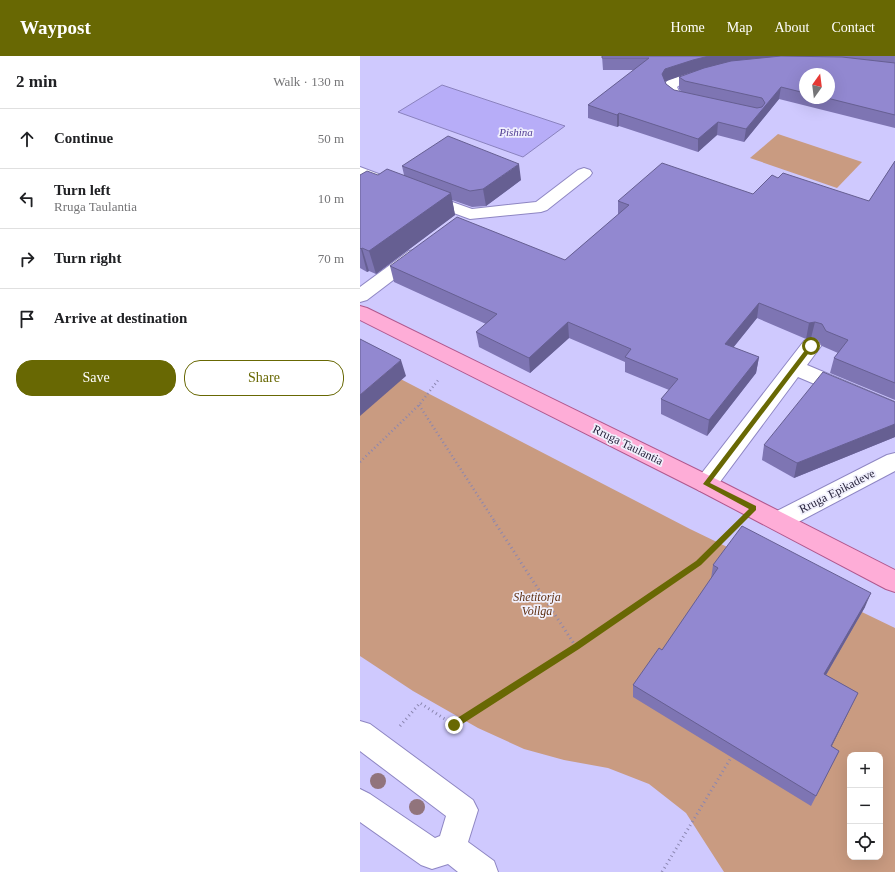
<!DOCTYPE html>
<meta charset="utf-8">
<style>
:root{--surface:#fff;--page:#f6f6f6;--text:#202124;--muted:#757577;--line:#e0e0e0;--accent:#686803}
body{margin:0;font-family:"Times New Roman",serif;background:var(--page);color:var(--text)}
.controls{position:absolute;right:12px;bottom:12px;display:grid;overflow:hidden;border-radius:8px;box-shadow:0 4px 16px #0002}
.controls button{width:36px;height:36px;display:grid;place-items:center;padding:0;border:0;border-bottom:1px solid var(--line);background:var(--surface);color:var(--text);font:20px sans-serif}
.compass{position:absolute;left:439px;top:12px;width:36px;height:36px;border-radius:50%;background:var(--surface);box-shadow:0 4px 16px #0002;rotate:14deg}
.stop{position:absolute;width:12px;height:12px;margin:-9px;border:3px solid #686803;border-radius:50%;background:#fff}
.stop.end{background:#686803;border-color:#fff;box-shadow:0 1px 4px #0008}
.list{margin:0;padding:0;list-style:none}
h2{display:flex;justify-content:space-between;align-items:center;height:52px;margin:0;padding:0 16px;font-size:17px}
h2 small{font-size:13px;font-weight:400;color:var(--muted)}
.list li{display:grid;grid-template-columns:26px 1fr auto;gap:12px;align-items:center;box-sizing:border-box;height:60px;padding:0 16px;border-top:1px solid var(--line)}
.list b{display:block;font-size:15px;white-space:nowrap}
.list p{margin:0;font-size:13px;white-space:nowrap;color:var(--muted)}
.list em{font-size:13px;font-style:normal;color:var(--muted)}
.actions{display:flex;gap:8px;padding:12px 16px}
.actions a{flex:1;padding:9px 0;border:1px solid var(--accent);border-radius:16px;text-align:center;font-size:14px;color:var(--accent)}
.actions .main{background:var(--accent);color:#fff}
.icon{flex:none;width:22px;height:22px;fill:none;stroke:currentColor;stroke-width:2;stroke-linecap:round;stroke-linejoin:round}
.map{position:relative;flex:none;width:535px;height:816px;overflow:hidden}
header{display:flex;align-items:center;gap:24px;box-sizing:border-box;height:56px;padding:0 20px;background:var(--accent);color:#fff}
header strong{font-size:19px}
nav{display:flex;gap:22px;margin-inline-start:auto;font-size:14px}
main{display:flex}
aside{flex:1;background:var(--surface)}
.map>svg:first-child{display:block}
</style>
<header>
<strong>Waypost</strong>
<nav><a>Home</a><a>Map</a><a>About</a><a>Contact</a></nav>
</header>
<main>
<aside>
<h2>2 min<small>Walk · 130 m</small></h2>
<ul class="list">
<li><svg class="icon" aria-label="ahead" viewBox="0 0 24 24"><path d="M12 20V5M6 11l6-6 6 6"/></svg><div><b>Continue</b></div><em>50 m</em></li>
<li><svg class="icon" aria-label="left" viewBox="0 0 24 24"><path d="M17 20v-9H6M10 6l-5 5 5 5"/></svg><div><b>Turn left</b><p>Rruga Taulantia</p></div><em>10 m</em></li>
<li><svg class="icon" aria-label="right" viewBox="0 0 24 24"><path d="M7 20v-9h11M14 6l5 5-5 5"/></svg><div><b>Turn right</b></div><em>70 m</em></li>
<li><svg class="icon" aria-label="arrive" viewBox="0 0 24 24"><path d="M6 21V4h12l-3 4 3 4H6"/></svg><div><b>Arrive at destination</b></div></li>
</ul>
<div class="actions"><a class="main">Save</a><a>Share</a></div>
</aside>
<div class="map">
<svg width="535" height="816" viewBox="0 0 535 816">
<rect width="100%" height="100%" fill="#cfc9fe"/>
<g fill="#c99b81" fill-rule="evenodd">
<polygon points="418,78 502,106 477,132 390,102"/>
<path d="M0,302L330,473L535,572V816H364L326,757L289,728L248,712L204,704L164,693L118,672L53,635L0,600ZM490,699H520V801H490Z"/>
</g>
<polygon fill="#b7adf8" stroke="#8a82be" points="82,29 205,70 163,101 38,56"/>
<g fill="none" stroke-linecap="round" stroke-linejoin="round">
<defs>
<g id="minor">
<path d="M346,8L351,9L353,12L351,15L328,23L317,31C320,40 331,40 339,42L341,45L339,48C324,52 307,45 303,30C312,17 331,12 346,8Z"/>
<polygon points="0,111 37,125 39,128 37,131 31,133 25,131 0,122"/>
<polygon points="224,112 230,114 232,117 230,120 187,154 181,156 110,163 61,145 59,142 61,139 67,137 112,153 176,146 218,114"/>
<polygon points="55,194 61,195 64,199 61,203 7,244 0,246 0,231 49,195"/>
<polygon points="451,283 458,285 461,290 447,309 535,346 535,362 438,321 354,434 346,437 338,434 335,428 338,422 444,285"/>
<polygon points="535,397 535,415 427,472 419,474 411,472 407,465 411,458 527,399"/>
<polygon points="0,665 10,668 113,744 118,754 108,786 134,805 138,816 98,816 88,808 72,813 61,809 0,766 0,733 10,738 75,782 80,780 86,760 0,695"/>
</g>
<polygon id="major" points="0,250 7,252 354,422 535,514 535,536 526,533 338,434 0,264"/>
</defs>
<use href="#minor" stroke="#8e86c3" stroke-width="2"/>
<use href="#major" stroke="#b0588e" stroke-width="2"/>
<g stroke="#8b86b0" stroke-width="2.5" stroke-dasharray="1 3" stroke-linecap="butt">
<polyline points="59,349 135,466"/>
<polyline points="0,406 59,349 79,323"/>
</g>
<g stroke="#8b86b0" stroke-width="3" stroke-dasharray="1 3.5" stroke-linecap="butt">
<polyline points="134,465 216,591"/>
<polyline points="40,670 60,647 94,669 216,591 339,507 374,472"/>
<polyline points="302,816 372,700"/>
</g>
<use href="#minor" fill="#fff" fill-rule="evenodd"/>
<use href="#major" fill="#feadd7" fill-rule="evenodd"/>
</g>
<g fill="#91747c">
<circle cx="18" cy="725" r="8"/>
<circle cx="57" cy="751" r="8"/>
</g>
<g fill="#7e75b3" fill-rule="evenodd">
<path d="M242,0H535V72L419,43L384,86L357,79L338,96L259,70L257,71L228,62V49L274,14H243ZM335,15L319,21V33L322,36L314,34L306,28L305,25ZM445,18L469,42H445Z"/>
<polygon points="535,105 535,344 470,317 474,302 478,297 462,290 458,284 451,282 446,283 397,262 373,292 399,301 396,317 347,380 301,358 301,343 309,334 265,316 265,306 209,282 170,317 119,291 116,276 126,268 34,226 30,210 205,204 258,159 258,145 393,138 418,122 509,145"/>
<polygon points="42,110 161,124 126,150 112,151 92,144 95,159 16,218 9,215 7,216 0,212 0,119 44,119"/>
<polygon points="535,346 535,381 434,422 402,404 404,389"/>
<polygon points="353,509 505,551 466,619 498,637 471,690 479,695 451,750 273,641 273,629 302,594 351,523"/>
</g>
<g fill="#665f92">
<polygon points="349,0 420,0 375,6 332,16 304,26 302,18 305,13 333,4"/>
<polygon points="421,31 419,43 384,86 386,73"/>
<polygon points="259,57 259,70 257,71 257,59"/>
<polygon points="358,66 357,79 338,96 338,83"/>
<polygon points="159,108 161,124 126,150 123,133"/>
<polygon points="91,137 95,159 16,218 9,195"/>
<polygon points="2,192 9,215 7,216 1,193"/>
<polygon points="399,247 397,262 363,304 365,288"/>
<polygon points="208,266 209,282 170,317 169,302"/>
<polygon points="455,266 451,282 446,283 449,267"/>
<polygon points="399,301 396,317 347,380 349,364"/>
<polygon points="41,304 46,320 0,360 0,339"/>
<polygon points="535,368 535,381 434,422 437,407"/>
<polygon points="511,537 505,551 459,631 464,618"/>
<polygon points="498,637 492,649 466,702 471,690"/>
</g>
<g fill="#9288d0" stroke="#665f92">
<polygon points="242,0 349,0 333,4 305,13 302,18 306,28 314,34 397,52 402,51 405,47 402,42 325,25 319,21 344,12 371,5 421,0 482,1 535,7 535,59 467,42 469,42 469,18 445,18 445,37 421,31 386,73 358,66 338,83 259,57 257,59 228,49 289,2 242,2"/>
<polygon points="88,80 159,108 123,133 110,135 42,110"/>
<polygon points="535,105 535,327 474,302 488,284 466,275 462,268 455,266 449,267 399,247 365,288 399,301 349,364 301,343 318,323 265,301 271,293 208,266 169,302 116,276 137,258 30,210 97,161 205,204 269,149 258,145 302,107 393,138 412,119 418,122 423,117 509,145"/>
<polygon points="27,113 91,137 9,195 2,192 1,193 0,192 0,119 7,115 18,119"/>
<polygon points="0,283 41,304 0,339"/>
<polygon points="463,316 535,346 535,368 437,407 404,389"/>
<polygon points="382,470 511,537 464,618 498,637 471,690 479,695 456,740 273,629 299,592 302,594 358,512 353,509"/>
</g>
<polygon fill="#686803" points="449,289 454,290 350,427 396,450 396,454 341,509 219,593 96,672 91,672 91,666 214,588 336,505 389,453 343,428"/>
<g text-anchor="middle" stroke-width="3.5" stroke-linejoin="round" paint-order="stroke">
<g font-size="11" font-style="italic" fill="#503d93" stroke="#f1f0fd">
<text x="156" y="80">Pishina</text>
</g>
<g font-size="12" fill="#221e37" stroke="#f1f0fd">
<text transform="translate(268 389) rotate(26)" y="4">Rruga Taulantia</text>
<text transform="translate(477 435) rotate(-27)" y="4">Rruga Epikadeve</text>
</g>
<g font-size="12" font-style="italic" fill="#5f2f11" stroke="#f1f0fd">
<text x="177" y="545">Shetitorja<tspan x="177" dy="14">Vollga</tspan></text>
</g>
</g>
</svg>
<div class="controls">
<button>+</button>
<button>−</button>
<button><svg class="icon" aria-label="locate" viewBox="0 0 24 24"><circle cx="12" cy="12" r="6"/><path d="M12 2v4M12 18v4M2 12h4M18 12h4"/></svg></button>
</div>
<svg class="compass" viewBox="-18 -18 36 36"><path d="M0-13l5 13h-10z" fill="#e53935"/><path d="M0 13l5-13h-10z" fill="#757577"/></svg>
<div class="stop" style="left:451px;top:290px"></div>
<div class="stop end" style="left:94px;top:669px"></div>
</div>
</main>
